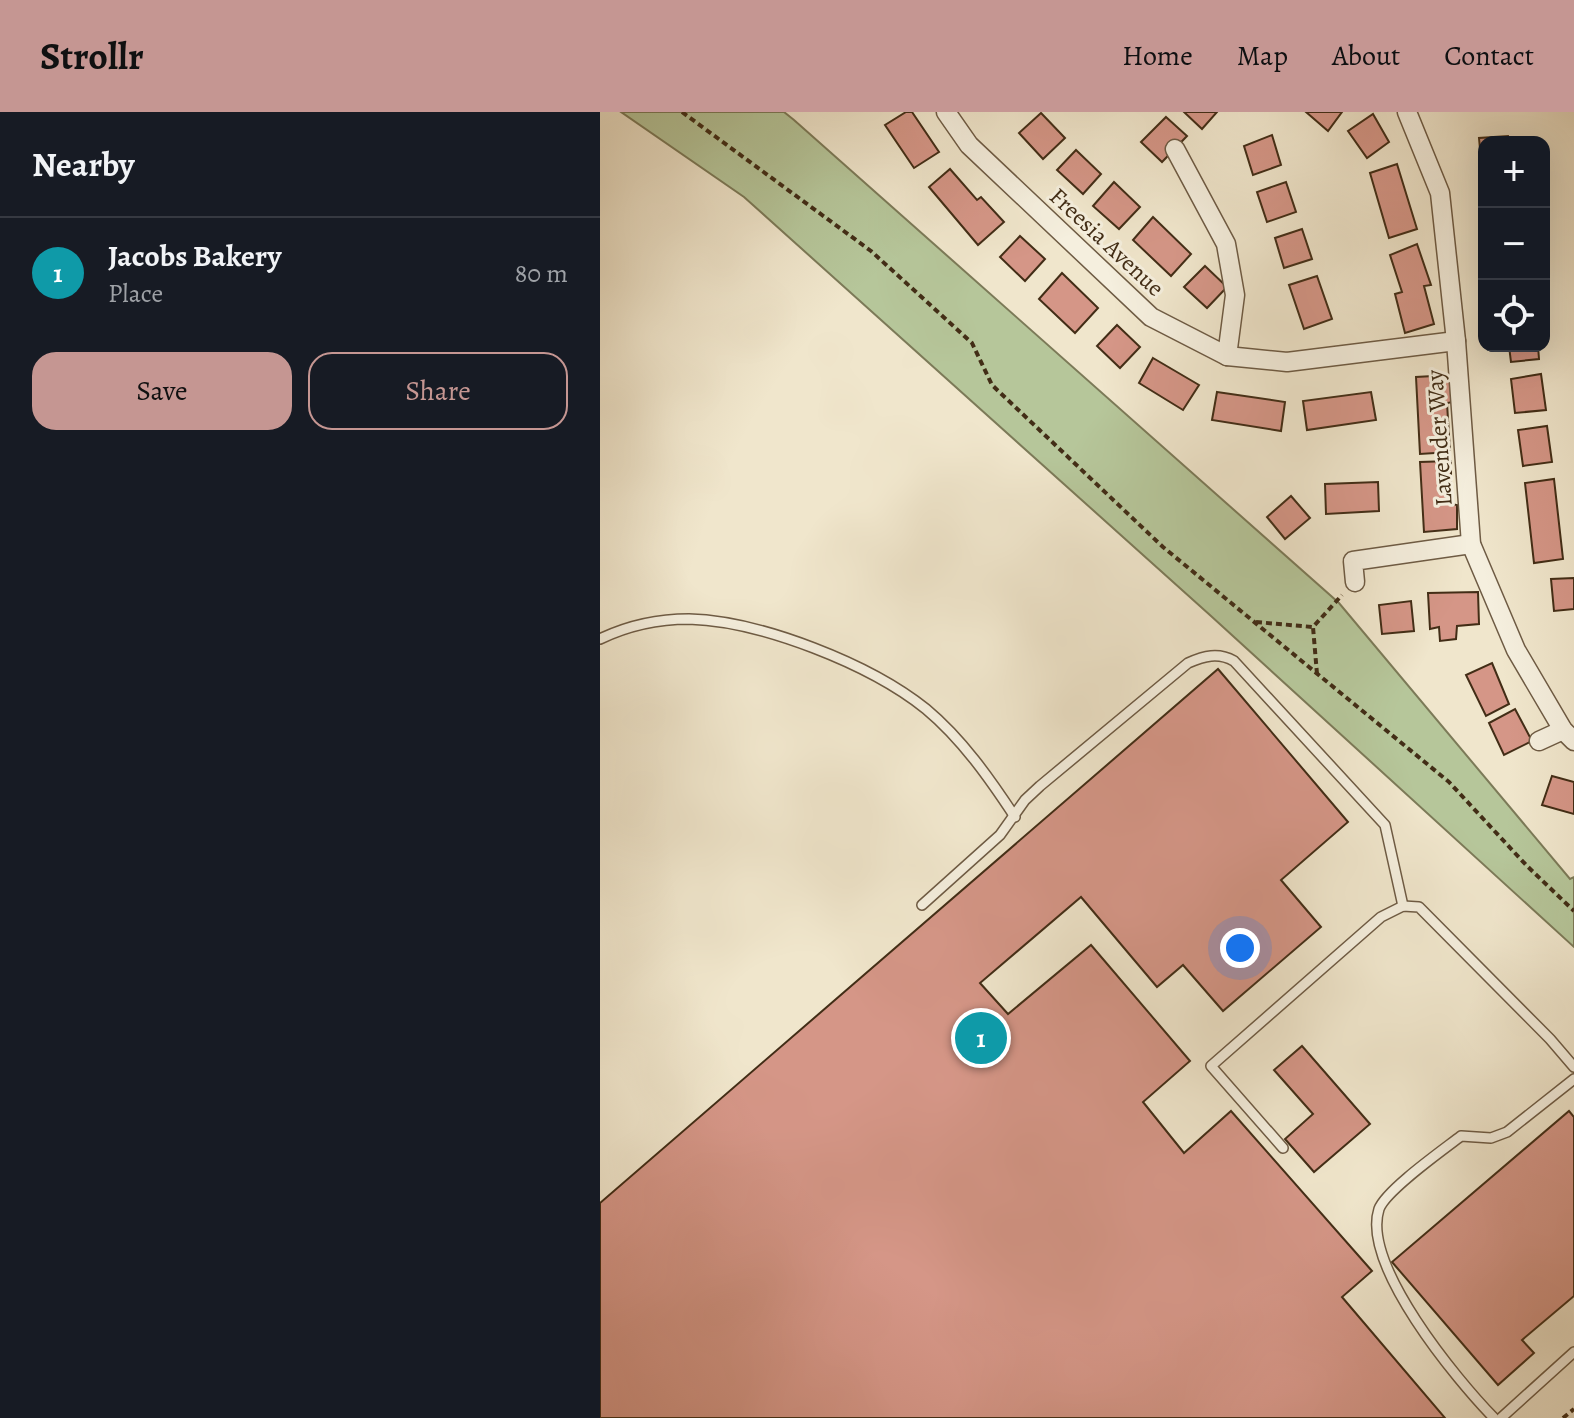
<!DOCTYPE html>
<meta charset="utf-8">
<style>
:root{--surface:#171b24;--page:#20242c;--text:#f1f3f6;--muted:#9ea1a6;--line:#363941;--accent:#c59692}
body{margin:0;font-family:Alegreya,serif;background:var(--page);color:var(--text)}
.controls{position:absolute;right:24px;top:24px;display:grid;overflow:hidden;border-radius:16px;box-shadow:0 8px 32px #0002}
.controls button{width:72px;height:72px;display:grid;place-items:center;padding:0;border:0;border-bottom:2px solid var(--line);background:var(--surface);color:var(--text);font:40px sans-serif}
.you{position:absolute;left:640px;top:836px;width:28px;height:28px;margin:-20px;border:6px solid #fff;border-radius:50%;background:#1a73e8;box-shadow:0 0 0 12px #1a73e833}
.badge{display:grid;place-items:center;width:52px;height:52px;border-radius:50%;background:var(--accent);color:#fff;font-size:26px;font-weight:700}
.pin{position:absolute;translate:-50% -50%;border:4px solid #fff;box-shadow:0 2px 8px #0006}
.list{margin:0;padding:0;list-style:none}
h2{display:flex;justify-content:space-between;align-items:center;height:104px;margin:0;padding:0 32px;font-size:34px}
h2 small{font-size:26px;font-weight:400;color:var(--muted)}
.list li{display:grid;grid-template-columns:52px 1fr auto;gap:24px;align-items:center;box-sizing:border-box;height:112px;padding:0 32px;border-top:2px solid var(--line)}
.list b{display:block;font-size:30px;white-space:nowrap}
.list p{margin:0;font-size:26px;white-space:nowrap;color:var(--muted)}
.list em{font-size:26px;font-style:normal;color:var(--muted)}
.actions{display:flex;gap:16px;padding:24px 32px}
.actions a{flex:1;padding:18px 0;border:2px solid var(--accent);border-radius:24px;text-align:center;font-size:28px;color:var(--accent)}
.actions .main{background:var(--accent);color:#111}
.icon{flex:none;width:44px;height:44px;fill:none;stroke:currentColor;stroke-width:2;stroke-linecap:round;stroke-linejoin:round}
.map{position:relative;flex:none;width:974px;height:1306px;overflow:hidden}
header{display:flex;align-items:center;gap:48px;box-sizing:border-box;height:112px;padding:0 40px;background:var(--accent);color:#111}
header strong{font-size:38px}
nav{display:flex;gap:44px;margin-inline-start:auto;font-size:28px}
main{display:flex}
aside{flex:1;background:var(--surface)}
.map>svg:first-child{display:block}
</style>
<header>
<strong>Strollr</strong>
<nav><a>Home</a><a>Map</a><a>About</a><a>Contact</a></nav>
</header>
<main>
<aside>
<h2>Nearby<small></small></h2>
<ul class="list">
<li><span class="badge" style="background:#0f9aa8">1</span><div><b>Jacobs Bakery</b><p>Place</p></div><em>80 m</em></li>
</ul>
<div class="actions"><a class="main">Save</a><a>Share</a></div>
</aside>
<div class="map">
<svg width="974" height="1306" viewBox="0 0 974 1306">
<rect width="100%" height="100%" fill="#f0e6cc"/>
<filter id="stains"><feTurbulence type="fractalNoise" baseFrequency=".0025" numOctaves="4"/><feColorMatrix values="0 0 0 0 .2 0 0 0 0 .09 0 0 0 0 .02 0 0 0 .5 -.17"/></filter>
<radialGradient id="worn" r=".72"><stop offset=".6" stop-color="#630" stop-opacity="0"/><stop offset="1" stop-color="#630" stop-opacity=".3"/></radialGradient>
<polygon fill="#b6c69a" stroke="#7c7a58" stroke-width="2" points="21,0 184,0 194,8 739,491 970,767 974,765 974,835 611,504 144,85"/>
<g fill="#d59687" stroke="#422d16" stroke-width="2">
<polygon points="306,0 312,0 339,40 314,56 285,13"/>
<polygon points="584,0 617,0 602,17"/>
<polygon points="706,0 742,0 728,19"/>
<polygon points="441,1 465,26 443,47 419,21"/>
<polygon points="773,2 789,30 767,46 748,19"/>
<polygon points="566,5 587,24 562,50 541,30"/>
<polygon points="672,23 681,53 653,63 644,34"/>
<polygon points="908,24 909,30 884,30 884,48 881,48 879,26"/>
<polygon points="476,38 501,62 483,82 457,58"/>
<polygon points="797,52 817,117 789,126 770,61"/>
<polygon points="350,57 377,88 381,85 404,110 378,133 329,75"/>
<polygon points="514,70 540,95 519,117 493,94"/>
<polygon points="686,70 696,100 667,110 657,80"/>
<polygon points="553,105 591,142 571,164 533,128"/>
<polygon points="702,117 712,147 684,156 675,126"/>
<polygon points="420,124 445,147 425,169 400,145"/>
<polygon points="817,132 831,173 824,174 834,212 805,221 795,182 802,180 790,143"/>
<polygon points="605,154 627,175 607,196 584,175"/>
<polygon points="462,161 498,196 475,221 439,187"/>
<polygon points="717,164 732,207 704,217 689,173"/>
<polygon points="517,213 540,235 520,256 497,234"/>
<polygon points="909,234 938,234 939,247 911,250"/>
<polygon points="553,246 599,273 583,298 539,271"/>
<polygon points="941,262 946,298 915,301 911,267"/>
<polygon points="851,263 853,290 847,291 850,340 820,342 816,265"/>
<polygon points="617,280 685,290 681,319 612,308"/>
<polygon points="771,280 776,308 707,318 703,289"/>
<polygon points="947,314 952,350 923,354 918,318"/>
<polygon points="851,349 851,392 857,393 857,417 824,420 820,350"/>
<polygon points="954,367 963,447 934,451 925,371"/>
<polygon points="778,370 779,399 726,402 725,372"/>
<polygon points="691,384 710,406 685,427 667,405"/>
<polygon points="974,466 974,497 954,499 951,467"/>
<polygon points="878,480 879,512 857,514 856,527 840,529 839,515 830,517 828,481"/>
<polygon points="811,489 814,519 782,522 779,493"/>
<polygon points="892,551 909,592 886,604 866,563"/>
<polygon points="618,557 748,710 681,768 721,815 623,899 583,853 557,875 481,785 380,871 408,902 491,833 590,949 543,990 584,1041 631,999 772,1159 742,1185 845,1306 0,1306 0,1091"/>
<polygon points="915,597 932,629 904,643 889,611"/>
<polygon points="952,664 974,670 974,702 942,693"/>
<polygon points="702,934 770,1012 714,1060 685,1027 713,1002 674,958"/>
<polygon points="969,999 974,1005 974,1184 922,1228 934,1241 898,1273 792,1150"/>
</g>
<g fill="none" stroke-linecap="round" stroke-linejoin="round">
<defs>
<g id="lane">
<path d="M0,527C27,514 59,507 89,507C161,509 270,552 326,597C362,627 390,667 415,705"/>
<path d="M322,793L400,723L425,688L440,674L588,551C604,544 618,540 634,549L785,713L803,794"/>
<polyline points="683,1036 611,954 781,805 803,794 819,795 950,927 974,955"/>
<path d="M894,1306C857,1268 761,1153 779,1097C786,1078 843,1038 861,1024L891,1026L907,1020L974,967"/>
<polyline points="901,1306 974,1240"/>
</g>
<g id="street">
<polyline points="346,0 369,33 551,205 627,244 687,250 856,229"/>
<polyline points="807,0 840,81 856,229 871,432 916,538 963,618 974,629"/>
<polyline points="575,37 626,132 635,183 627,244"/>
<polyline points="755,470 753,449 871,432"/>
<polyline points="939,629 963,618"/>
</g>
</defs>
<use href="#lane" stroke="#6e5b44" stroke-width="12"/>
<use href="#street" stroke="#6e5b44" stroke-width="21"/>
<g stroke="#422d16" stroke-width="4" stroke-dasharray="6 4" stroke-linecap="butt">
<polyline points="82,0 271,139 372,231 392,273 563,435 849,670 927,754 974,799"/>
<polyline points="656,510 713,515"/>
<polyline points="717,562 713,515 742,483"/>
<polyline points="963,1306 974,1297"/>
</g>
<use href="#lane" stroke="#f5efde" stroke-width="9"/>
<use href="#street" stroke="#f5efde" stroke-width="18"/>
</g>
<g text-anchor="middle" stroke-width="6" stroke-linejoin="round" paint-order="stroke">
<g font-size="24" fill="#422d16" stroke="#f5efde">
<text transform="translate(507 130) rotate(43)" y="8">Freesia Avenue</text>
<text transform="translate(839 326) rotate(-94)" y="8">Lavender Way</text>
</g>
</g>
<rect width="100%" height="100%" filter="url(#stains)"/>
<rect width="100%" height="100%" fill="url(#worn)"/>
</svg>
<div class="controls">
<button>+</button>
<button>−</button>
<button><svg class="icon" aria-label="locate" viewBox="0 0 24 24"><circle cx="12" cy="12" r="6"/><path d="M12 2v4M12 18v4M2 12h4M18 12h4"/></svg></button>
</div>
<div class="you"></div>
<div class="pin badge" style="left:381px;top:926px;background:#0f9aa8">1</div>
</div>
</main>
